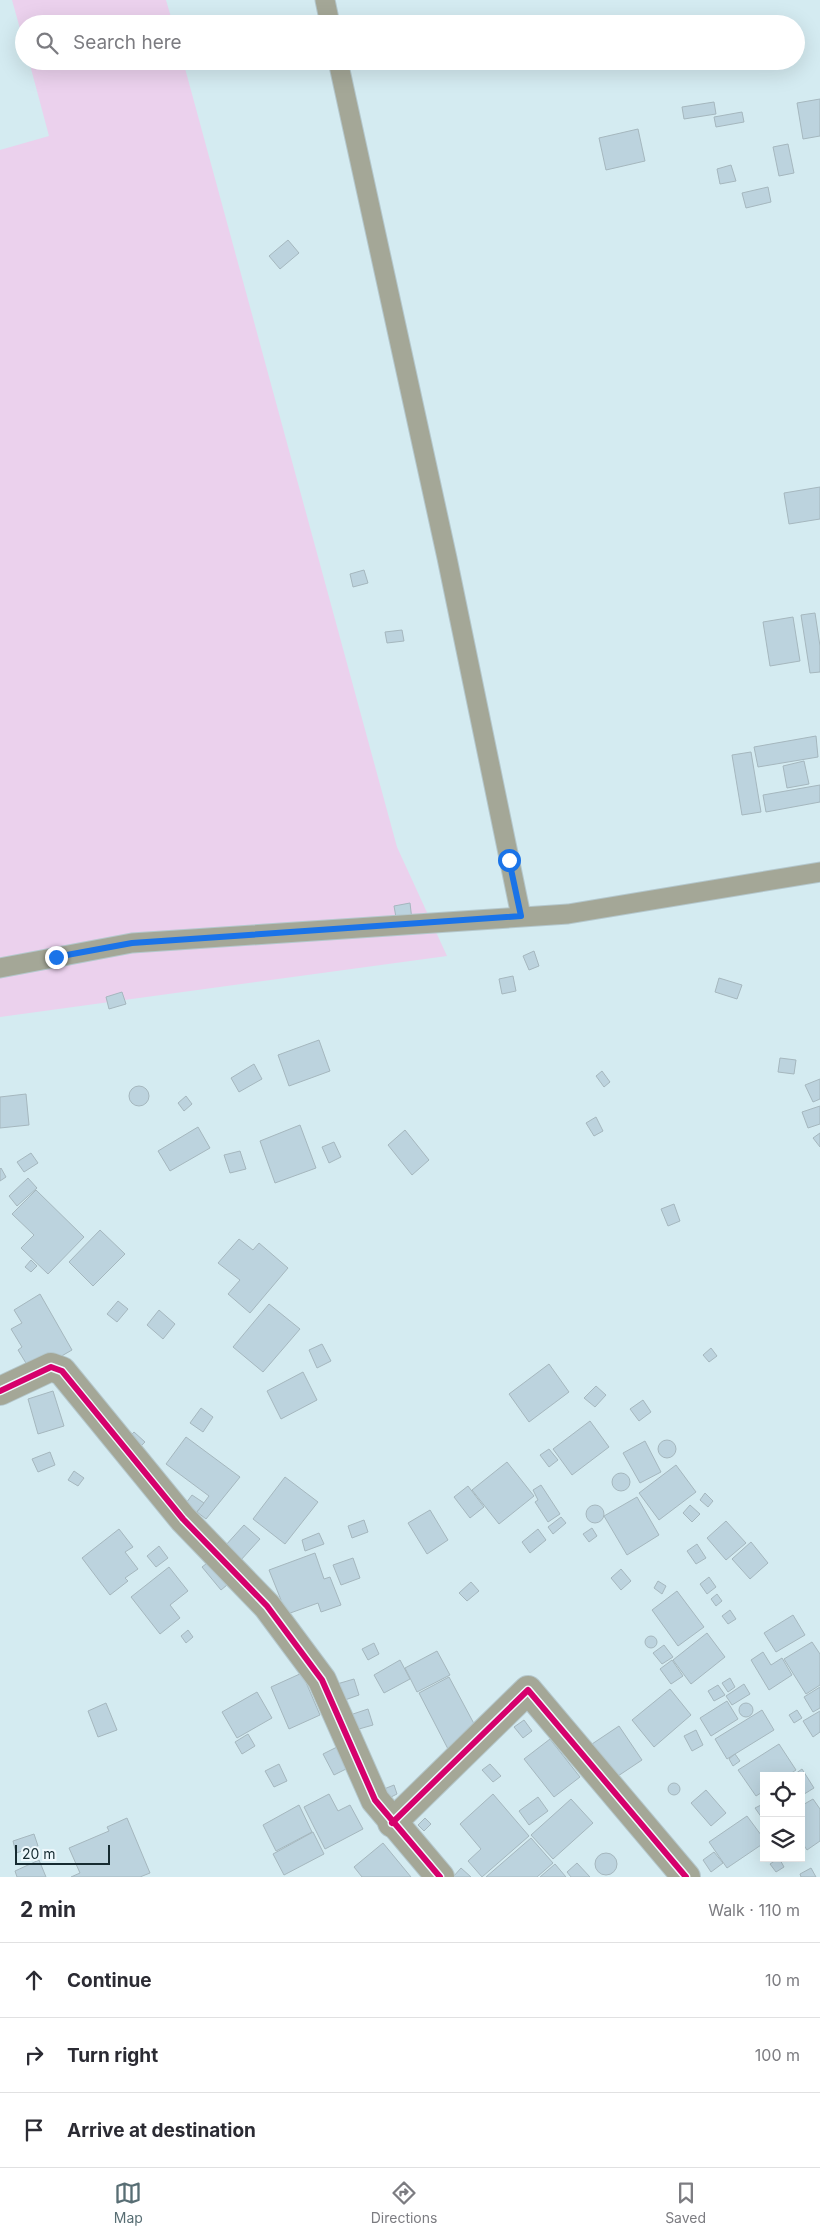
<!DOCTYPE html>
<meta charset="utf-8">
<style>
:root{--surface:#fff;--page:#f2f2f3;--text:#2b2b33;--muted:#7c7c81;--line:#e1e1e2;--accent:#586e74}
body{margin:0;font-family:Inter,sans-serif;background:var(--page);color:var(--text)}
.controls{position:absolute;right:15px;bottom:15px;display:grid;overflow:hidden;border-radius:0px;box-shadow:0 5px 20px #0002}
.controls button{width:45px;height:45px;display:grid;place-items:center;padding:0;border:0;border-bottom:1px solid var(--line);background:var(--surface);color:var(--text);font:25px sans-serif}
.scale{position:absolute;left:15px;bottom:12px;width:95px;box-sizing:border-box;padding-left:5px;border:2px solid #162b31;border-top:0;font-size:14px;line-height:18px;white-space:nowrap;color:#162b31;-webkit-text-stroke:4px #eef8fc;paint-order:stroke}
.stop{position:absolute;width:15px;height:15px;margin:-11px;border:4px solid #1a73e8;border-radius:50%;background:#fff}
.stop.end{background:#1a73e8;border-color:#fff;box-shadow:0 1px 5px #0008}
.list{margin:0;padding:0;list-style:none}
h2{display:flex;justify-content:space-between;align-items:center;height:65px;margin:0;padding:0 20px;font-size:21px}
h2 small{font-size:16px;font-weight:400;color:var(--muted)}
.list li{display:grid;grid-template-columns:32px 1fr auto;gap:15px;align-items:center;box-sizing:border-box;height:75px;padding:0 20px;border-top:1px solid var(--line)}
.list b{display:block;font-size:19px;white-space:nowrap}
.list em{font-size:16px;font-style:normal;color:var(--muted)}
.icon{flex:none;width:28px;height:28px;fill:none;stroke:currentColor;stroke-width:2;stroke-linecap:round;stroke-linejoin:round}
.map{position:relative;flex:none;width:820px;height:1877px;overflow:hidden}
.search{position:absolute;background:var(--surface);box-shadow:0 5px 20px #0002;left:15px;right:15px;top:15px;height:55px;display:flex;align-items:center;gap:12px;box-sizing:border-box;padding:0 18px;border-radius:28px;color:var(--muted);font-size:19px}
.sheet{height:290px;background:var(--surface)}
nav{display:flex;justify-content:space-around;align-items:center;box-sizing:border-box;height:70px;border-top:1px solid var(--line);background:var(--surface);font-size:14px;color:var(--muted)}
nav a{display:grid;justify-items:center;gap:2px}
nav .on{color:var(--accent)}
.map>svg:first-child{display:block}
</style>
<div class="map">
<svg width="820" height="1877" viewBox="0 0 820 1877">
<rect width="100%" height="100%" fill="#d4ebf1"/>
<g fill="#ebd1ed">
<polygon points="12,0 166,0 173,24 24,24 24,43"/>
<polygon points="29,61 183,61 397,847 447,956 0,1017 0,150 49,136"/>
</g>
<g fill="#bcd3de" stroke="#a5b7be">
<polygon points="820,99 820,136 803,139 797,103"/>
<polygon points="714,102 716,114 684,119 682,107"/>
<polygon points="742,112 744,122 716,127 714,117"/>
<polygon points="638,129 645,161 606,170 599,138"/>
<polygon points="788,144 794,173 779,176 773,147"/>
<polygon points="731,165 736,181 720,184 717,169"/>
<polygon points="768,187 771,202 746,208 742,193"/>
<polygon points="288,240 299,253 280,269 269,256"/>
<polygon points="820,487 820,519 789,524 784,493"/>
<polygon points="364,570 368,583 353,587 350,574"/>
<polygon points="815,613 820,646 820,672 810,673 801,615"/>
<polygon points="793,617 800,661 770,666 763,622"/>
<polygon points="402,630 404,641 387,643 385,632"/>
<polygon points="816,736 818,757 758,767 754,747"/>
<polygon points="751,752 761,812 742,815 732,755"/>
<polygon points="804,761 809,784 787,788 783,766"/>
<polygon points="820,785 820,802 766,812 763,795"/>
<polygon points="410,903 412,920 397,923 394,906"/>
<polygon points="534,951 539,966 529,970 523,956"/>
<polygon points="513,976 516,991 502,994 499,979"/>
<polygon points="719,978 742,985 737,999 715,992"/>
<polygon points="122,992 126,1004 109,1009 106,997"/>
<polygon points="319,1040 330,1071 289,1086 278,1055"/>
<polygon points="780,1058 796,1060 794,1074 778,1072"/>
<polygon points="254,1064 262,1079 239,1092 231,1078"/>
<polygon points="602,1071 610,1082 604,1087 596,1076"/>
<polygon points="820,1079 820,1099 813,1102 805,1085"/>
<circle cx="139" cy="1096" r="10"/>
<polygon points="26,1094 29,1125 0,1128 0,1097"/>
<polygon points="186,1096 192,1104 184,1111 178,1103"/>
<polygon points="820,1106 820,1124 808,1128 802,1112"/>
<polygon points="596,1117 603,1131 594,1136 586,1123"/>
<polygon points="300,1125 316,1168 275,1183 260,1141"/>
<polygon points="198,1127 210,1148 170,1171 158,1151"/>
<polygon points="405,1130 429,1160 412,1175 388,1145"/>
<polygon points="820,1133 820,1147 813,1138"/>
<polygon points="334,1142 341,1157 329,1163 322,1147"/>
<polygon points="240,1151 246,1169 230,1173 224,1155"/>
<polygon points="31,1153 38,1163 24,1172 17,1162"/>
<polygon points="1,1168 6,1177 0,1181 0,1169"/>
<polygon points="28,1178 37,1188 17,1206 9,1196"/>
<polygon points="36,1190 84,1237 48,1274 21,1248 34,1235 12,1214"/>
<polygon points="674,1204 680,1221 668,1226 661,1209"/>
<polygon points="100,1230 125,1254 93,1286 69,1262"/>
<polygon points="239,1239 253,1250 259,1243 288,1268 250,1313 228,1294 240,1280 218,1263"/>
<polygon points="31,1260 37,1266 31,1272 25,1267"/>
<polygon points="40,1294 72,1350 32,1373 18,1350 22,1347 11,1329 22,1323 14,1310"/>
<polygon points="118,1301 128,1309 117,1322 107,1314"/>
<polygon points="269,1304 300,1329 263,1372 233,1347"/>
<polygon points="159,1310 175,1324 163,1339 147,1325"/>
<polygon points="322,1344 331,1361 317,1368 309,1350"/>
<polygon points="711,1348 717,1356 709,1362 703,1355"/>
<polygon points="549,1364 569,1392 529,1422 509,1394"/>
<polygon points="303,1372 317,1400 281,1419 267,1391"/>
<polygon points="596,1386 606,1395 595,1407 584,1398"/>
<polygon points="53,1391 64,1426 38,1434 28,1399"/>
<polygon points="643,1400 651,1412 639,1421 630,1409"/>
<polygon points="201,1408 213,1417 203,1432 190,1423"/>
<polygon points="590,1421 609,1447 572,1475 553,1449"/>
<polygon points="134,1432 145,1442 137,1450 126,1440"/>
<polygon points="186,1437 240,1477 206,1519 197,1512 209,1496 166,1464"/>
<circle cx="667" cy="1449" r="9"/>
<polygon points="645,1441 661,1472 640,1483 623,1453"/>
<polygon points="549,1449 558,1460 549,1467 540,1455"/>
<polygon points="50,1452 55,1465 38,1472 32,1459"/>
<polygon points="507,1462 534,1496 499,1524 472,1490"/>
<polygon points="676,1465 696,1492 659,1520 639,1493"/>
<polygon points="74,1471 84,1478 78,1486 68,1480"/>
<circle cx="621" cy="1482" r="9"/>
<polygon points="285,1477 318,1502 285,1544 253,1519"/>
<polygon points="541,1485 560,1514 548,1522 535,1502 538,1500 533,1490"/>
<polygon points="468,1486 484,1507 470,1518 454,1497"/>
<polygon points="705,1493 713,1501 708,1507 700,1500"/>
<polygon points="192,1495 204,1503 191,1519 180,1511"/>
<polygon points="637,1497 659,1535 627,1555 604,1516"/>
<circle cx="595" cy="1514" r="9"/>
<polygon points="690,1505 700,1514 692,1522 683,1513"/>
<polygon points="430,1510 448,1540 427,1554 408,1523"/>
<polygon points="561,1517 566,1523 553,1534 548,1527"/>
<polygon points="364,1520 368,1532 352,1538 348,1526"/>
<polygon points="726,1521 746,1543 726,1560 707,1538"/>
<polygon points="244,1525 260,1539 240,1561 225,1546"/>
<polygon points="592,1528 597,1536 589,1542 583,1534"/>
<polygon points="119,1529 133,1547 125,1552 138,1569 125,1578 128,1581 110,1595 82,1558"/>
<polygon points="538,1529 546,1540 530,1553 522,1542"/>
<polygon points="319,1533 324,1544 305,1551 302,1540"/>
<polygon points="751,1542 768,1563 750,1579 732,1559"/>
<polygon points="697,1544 706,1558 696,1564 687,1551"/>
<polygon points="159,1546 168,1558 156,1567 147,1556"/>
<polygon points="315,1553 324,1579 330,1577 341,1605 321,1612 318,1603 282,1616 276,1601 281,1600 269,1570"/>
<polygon points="215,1557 233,1580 221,1590 202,1567"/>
<polygon points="353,1558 360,1578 341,1585 333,1565"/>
<polygon points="169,1567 188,1591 170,1605 180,1618 160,1634 131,1597"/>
<polygon points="621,1569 631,1581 621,1590 611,1578"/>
<polygon points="709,1577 716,1587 707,1594 700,1584"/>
<polygon points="658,1581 666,1586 662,1594 654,1588"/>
<polygon points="471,1582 479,1591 467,1601 459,1593"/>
<polygon points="677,1591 704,1627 678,1646 652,1610"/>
<polygon points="717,1594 722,1601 716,1606 711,1599"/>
<polygon points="730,1610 736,1619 728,1624 722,1616"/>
<polygon points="793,1615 805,1635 776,1652 764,1633"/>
<polygon points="188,1630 193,1637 186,1643 181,1636"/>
<polygon points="707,1633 725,1657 691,1684 673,1660"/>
<circle cx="651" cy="1642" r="6"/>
<polygon points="812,1642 820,1654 820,1685 806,1694 784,1659"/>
<polygon points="374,1643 379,1654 368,1660 362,1649"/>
<polygon points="664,1645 673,1657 662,1664 653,1653"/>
<polygon points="437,1651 450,1675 417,1692 405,1668"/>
<polygon points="763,1652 771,1665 782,1658 792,1675 769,1690 751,1660"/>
<polygon points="400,1660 410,1679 384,1693 374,1675"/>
<polygon points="672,1660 683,1676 671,1684 660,1669"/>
<polygon points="302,1673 320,1715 289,1729 271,1687"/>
<polygon points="449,1677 479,1733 448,1749 419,1693"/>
<polygon points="730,1678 735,1687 728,1692 722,1683"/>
<polygon points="354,1679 359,1695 342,1701 337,1684"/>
<polygon points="744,1684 750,1694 732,1705 726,1696"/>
<polygon points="718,1685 725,1695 714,1701 708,1691"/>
<polygon points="820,1687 820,1708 813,1712 804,1697"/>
<polygon points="670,1689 691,1715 654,1747 632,1720"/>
<polygon points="257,1692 272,1718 237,1738 222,1712"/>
<polygon points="727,1701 738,1719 711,1736 700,1718"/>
<polygon points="106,1703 117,1730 98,1737 88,1711"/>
<circle cx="746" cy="1710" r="7"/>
<polygon points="368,1709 373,1725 352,1731 347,1716"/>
<polygon points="762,1710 774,1730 727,1759 715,1739"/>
<polygon points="797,1710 802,1718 794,1723 789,1715"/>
<polygon points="820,1711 820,1732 813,1737 803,1721"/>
<polygon points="524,1720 532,1731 523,1738 514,1727"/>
<polygon points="619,1726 642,1760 612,1780 589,1746"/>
<polygon points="696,1730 703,1745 692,1751 684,1736"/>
<polygon points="248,1734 255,1746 242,1754 235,1742"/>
<polygon points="550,1739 580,1777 554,1797 524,1759"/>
<polygon points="779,1744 796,1770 787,1776 764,1776 764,1791 756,1796 738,1770"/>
<polygon points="337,1747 348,1768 334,1775 323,1754"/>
<polygon points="735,1754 740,1761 733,1766 729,1759"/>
<polygon points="279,1764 287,1781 274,1787 265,1771"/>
<polygon points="490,1764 501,1776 493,1782 482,1770"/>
<polygon points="802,1769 814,1788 801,1796 801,1776 792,1776"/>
<circle cx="674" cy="1789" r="6"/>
<polygon points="394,1785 397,1794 387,1799 384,1789"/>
<polygon points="706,1790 726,1813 711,1826 691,1803"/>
<polygon points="329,1794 338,1811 350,1805 363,1829 325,1849 304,1807"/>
<polygon points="493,1794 529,1836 482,1877 468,1861 481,1849 460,1824"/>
<polygon points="538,1797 548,1811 529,1825 519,1811"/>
<polygon points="571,1799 593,1823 553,1859 531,1835"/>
<polygon points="813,1799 820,1809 820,1841 807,1850 801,1841 801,1806"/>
<polygon points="763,1804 764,1816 762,1818 755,1808"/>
<polygon points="299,1805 312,1832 276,1851 263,1825"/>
<polygon points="747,1816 764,1839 764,1843 727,1868 709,1842"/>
<polygon points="127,1818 150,1873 140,1877 71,1877 80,1873 69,1848 109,1831 107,1827"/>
<polygon points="425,1818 431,1824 424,1831 418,1825"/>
<polygon points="313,1832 324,1854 284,1875 273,1854"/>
<polygon points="34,1834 38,1846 16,1853 13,1841"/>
<polygon points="531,1838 553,1863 537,1877 486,1877"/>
<polygon points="383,1843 411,1877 362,1877 354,1867"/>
<polygon points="714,1852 723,1863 711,1872 703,1860"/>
<circle cx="606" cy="1864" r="11"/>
<polygon points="779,1858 784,1867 776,1872 770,1864"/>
<polygon points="39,1860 46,1877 17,1877 15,1871"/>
<polygon points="577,1863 590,1877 571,1877 567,1872"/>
<polygon points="555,1864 566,1877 540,1877"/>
<polygon points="461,1868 471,1877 453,1877"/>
<polygon points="811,1868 816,1877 801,1877 800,1874"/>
</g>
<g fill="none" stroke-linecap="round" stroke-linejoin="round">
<defs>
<g id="lane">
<polyline points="325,0 330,24"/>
<polyline points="338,61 447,558 521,916"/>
<polyline points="0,968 132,943 568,914 820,872"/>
</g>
<g id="street">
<polyline points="0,1391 51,1367 62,1371 183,1519 267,1606 322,1680 375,1800 440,1877"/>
<polyline points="392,1823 528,1690 686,1877"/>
</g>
</defs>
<use href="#lane" stroke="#b4c7cc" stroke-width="21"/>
<use href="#street" stroke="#b4c7cc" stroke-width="30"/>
<use href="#lane" stroke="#a4a797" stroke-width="19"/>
<use href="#street" stroke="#a4a797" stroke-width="28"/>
<defs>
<g id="cycleway">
<polyline points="0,1391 51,1367 62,1371 183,1519 267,1606 322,1680 375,1800 440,1877"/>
<polyline points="392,1823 528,1690 686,1877"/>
</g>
</defs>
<use href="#cycleway" stroke="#eef8fc" stroke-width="9"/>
<use href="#cycleway" stroke="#d6006c" stroke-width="6"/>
</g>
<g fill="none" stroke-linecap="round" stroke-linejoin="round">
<polyline stroke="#1a73e8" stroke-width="6" points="56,957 132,943 521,916 509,860"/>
</g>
</svg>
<div class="controls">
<button><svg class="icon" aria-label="locate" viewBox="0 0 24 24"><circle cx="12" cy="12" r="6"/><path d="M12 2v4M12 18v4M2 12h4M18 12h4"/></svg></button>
<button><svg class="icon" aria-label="layers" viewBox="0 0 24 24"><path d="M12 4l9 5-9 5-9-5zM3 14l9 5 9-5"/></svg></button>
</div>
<div class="scale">20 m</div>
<div class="stop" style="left:509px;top:860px"></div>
<div class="stop end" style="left:56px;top:957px"></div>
<div class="search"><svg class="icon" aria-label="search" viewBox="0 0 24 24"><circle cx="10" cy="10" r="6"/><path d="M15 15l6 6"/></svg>Search here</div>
</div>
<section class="sheet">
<h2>2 min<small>Walk · 110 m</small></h2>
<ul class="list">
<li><svg class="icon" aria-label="ahead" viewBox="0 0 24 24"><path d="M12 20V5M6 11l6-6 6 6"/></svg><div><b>Continue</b></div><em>10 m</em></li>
<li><svg class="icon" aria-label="right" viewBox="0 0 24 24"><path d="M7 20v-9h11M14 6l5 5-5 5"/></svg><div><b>Turn right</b></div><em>100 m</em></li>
<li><svg class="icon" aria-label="arrive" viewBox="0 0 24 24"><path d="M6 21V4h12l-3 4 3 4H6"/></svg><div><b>Arrive at destination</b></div></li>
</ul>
</section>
<nav>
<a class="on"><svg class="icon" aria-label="map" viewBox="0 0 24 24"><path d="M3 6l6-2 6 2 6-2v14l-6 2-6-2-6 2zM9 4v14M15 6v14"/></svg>Map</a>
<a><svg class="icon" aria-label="directions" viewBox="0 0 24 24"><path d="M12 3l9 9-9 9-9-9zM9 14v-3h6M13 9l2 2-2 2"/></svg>Directions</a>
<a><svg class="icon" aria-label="saved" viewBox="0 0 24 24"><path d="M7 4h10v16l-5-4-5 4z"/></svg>Saved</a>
</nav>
